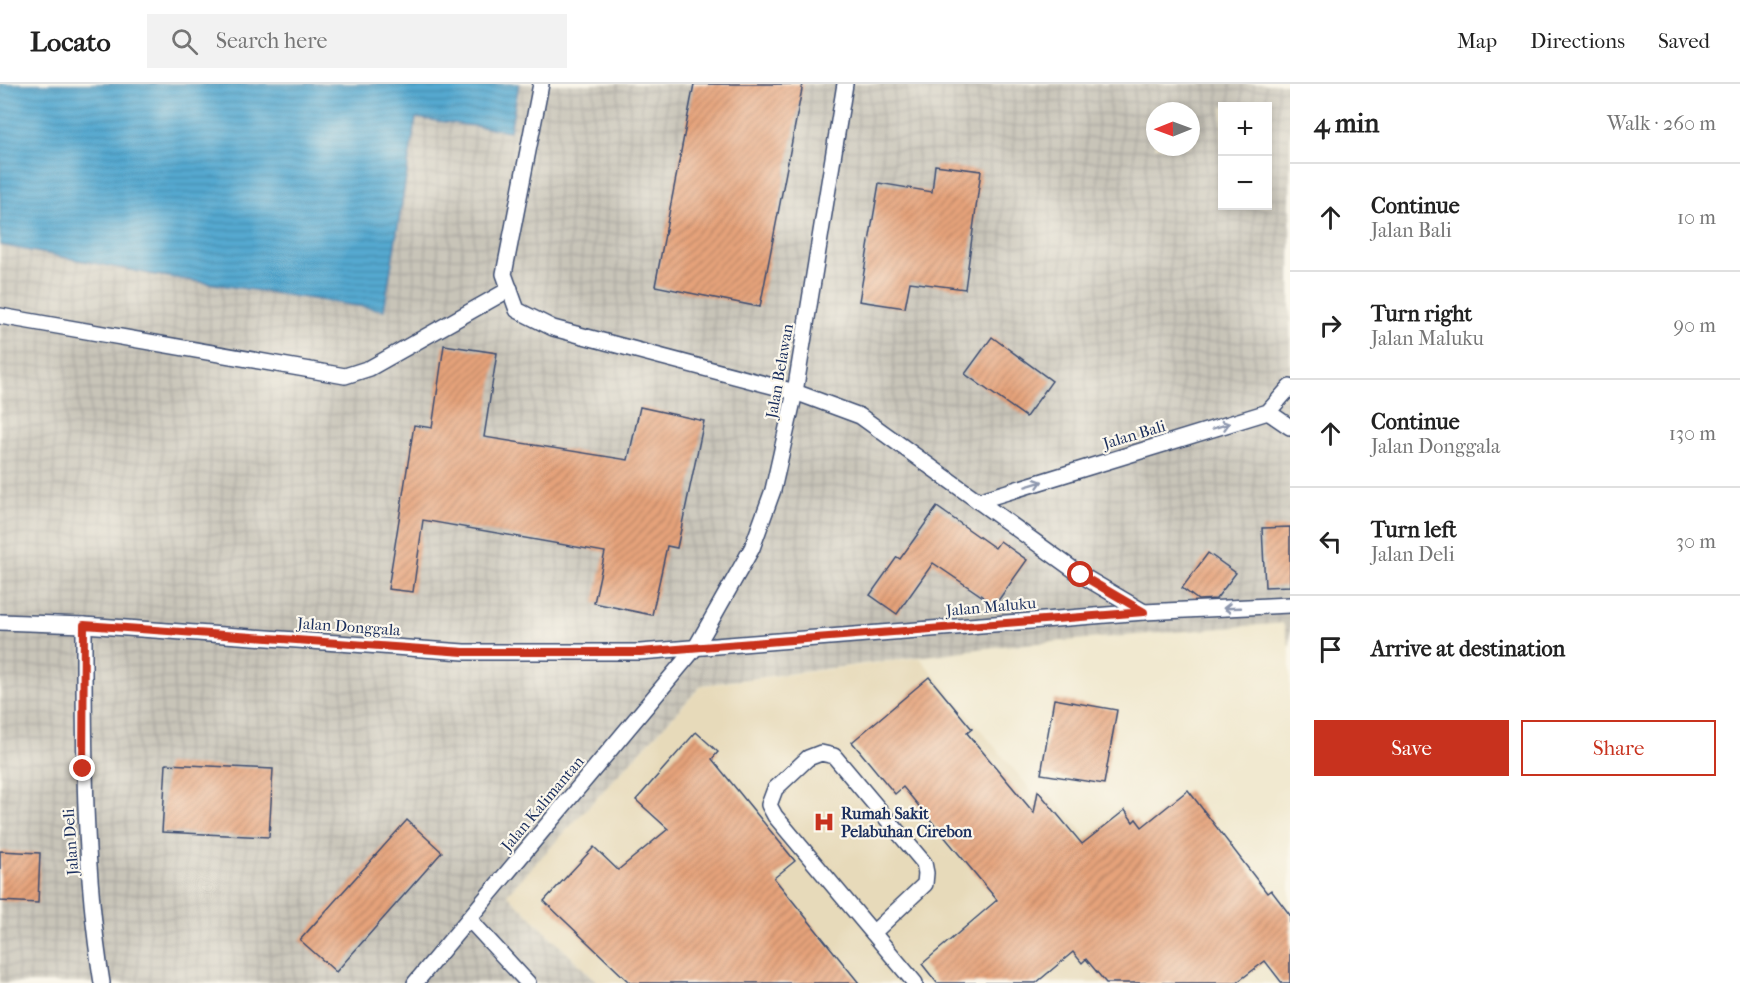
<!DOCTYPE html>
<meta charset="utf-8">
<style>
:root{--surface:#fff;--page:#f2f2f2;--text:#222;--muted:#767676;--line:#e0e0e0;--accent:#c8321e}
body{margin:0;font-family:"IM FELL French Canon",serif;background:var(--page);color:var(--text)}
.controls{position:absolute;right:18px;top:18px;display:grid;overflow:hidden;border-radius:0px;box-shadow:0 3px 9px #0003}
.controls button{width:54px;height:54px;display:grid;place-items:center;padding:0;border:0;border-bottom:2px solid var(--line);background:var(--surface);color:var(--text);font:30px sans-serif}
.compass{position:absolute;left:1146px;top:18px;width:54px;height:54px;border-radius:50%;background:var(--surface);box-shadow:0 3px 9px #0003;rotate:269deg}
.stop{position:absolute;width:18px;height:18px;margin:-14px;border:4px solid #c8321e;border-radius:50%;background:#fff}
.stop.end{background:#c8321e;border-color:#fff;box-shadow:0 2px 6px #0008}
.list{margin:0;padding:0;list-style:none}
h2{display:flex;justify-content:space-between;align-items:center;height:78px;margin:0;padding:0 24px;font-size:26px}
h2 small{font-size:20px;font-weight:400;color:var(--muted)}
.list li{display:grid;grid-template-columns:39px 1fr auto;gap:18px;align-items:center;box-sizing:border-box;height:108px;padding:0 24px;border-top:2px solid var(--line)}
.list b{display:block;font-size:22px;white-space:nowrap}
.list p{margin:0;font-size:20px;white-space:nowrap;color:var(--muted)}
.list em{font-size:20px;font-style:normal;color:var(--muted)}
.actions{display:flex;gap:12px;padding:18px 24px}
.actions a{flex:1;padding:14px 0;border:2px solid var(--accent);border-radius:0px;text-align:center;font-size:21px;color:var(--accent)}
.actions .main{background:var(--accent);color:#fff}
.icon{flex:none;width:33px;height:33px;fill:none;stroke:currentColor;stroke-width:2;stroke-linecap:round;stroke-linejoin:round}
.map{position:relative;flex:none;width:1290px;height:899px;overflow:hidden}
header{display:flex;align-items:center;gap:36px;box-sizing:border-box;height:84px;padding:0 30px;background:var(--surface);border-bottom:2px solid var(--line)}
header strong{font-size:28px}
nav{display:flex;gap:33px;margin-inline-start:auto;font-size:21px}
.search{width:420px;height:54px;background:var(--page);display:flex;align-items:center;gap:15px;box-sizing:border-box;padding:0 21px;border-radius:0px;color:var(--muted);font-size:22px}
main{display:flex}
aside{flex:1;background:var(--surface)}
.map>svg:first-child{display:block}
</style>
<header>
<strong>Locato</strong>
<div class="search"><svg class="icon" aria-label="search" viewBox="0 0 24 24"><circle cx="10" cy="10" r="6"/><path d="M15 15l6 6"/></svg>Search here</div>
<nav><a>Map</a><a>Directions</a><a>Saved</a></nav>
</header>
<main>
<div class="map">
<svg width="1290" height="899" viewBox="0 0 1290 899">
<defs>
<pattern id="industrial-grid" width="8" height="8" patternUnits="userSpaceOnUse" patternTransform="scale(1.5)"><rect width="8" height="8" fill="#c8c4b8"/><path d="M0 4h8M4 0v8" fill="none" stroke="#aba9a1"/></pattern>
<pattern id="water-rules" width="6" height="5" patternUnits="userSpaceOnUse" patternTransform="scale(1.5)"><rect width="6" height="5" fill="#54a9d0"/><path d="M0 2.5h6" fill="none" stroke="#458aac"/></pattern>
<pattern id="building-hatch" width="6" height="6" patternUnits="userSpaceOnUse" patternTransform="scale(1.5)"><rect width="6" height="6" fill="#e6a37a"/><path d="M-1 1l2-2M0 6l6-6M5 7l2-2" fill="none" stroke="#ba8567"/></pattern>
</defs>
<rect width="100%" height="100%" fill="#fbf7ec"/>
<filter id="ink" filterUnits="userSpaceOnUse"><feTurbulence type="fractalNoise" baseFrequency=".0167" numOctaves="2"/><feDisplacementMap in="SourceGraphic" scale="12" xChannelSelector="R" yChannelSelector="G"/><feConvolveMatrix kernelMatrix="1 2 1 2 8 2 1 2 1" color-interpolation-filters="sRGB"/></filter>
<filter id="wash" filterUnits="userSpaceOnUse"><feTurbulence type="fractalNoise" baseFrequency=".008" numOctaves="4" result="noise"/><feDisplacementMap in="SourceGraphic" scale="24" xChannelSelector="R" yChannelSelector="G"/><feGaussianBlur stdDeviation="1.35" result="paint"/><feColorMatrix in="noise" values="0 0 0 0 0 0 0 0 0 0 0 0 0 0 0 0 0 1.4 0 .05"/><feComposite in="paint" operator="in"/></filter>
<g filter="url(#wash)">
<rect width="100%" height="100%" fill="#f1e9d0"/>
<polygon fill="#e7daba" points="920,574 1037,713 1046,706 1087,753 1121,722 1261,881 1241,899 599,899 507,810 702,602"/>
<path fill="url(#industrial-grid)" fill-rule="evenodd" d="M519,0H1290V563L1283,539L1001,562L702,601L507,810L598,899H0V161L156,191L383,226L416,34L510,47ZM1222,22H1268V122H1222ZM1155,27H1191V63H1155Z"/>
<polygon fill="url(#water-rules)" stroke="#386c97" stroke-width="1.5" points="0,0 519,0 510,47 416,34 384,226 156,191 0,161"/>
<g id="blocks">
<g fill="url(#building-hatch)">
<polygon points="694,0 803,0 760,223 655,202"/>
<polygon points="935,81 981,87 965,205 910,198 905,224 859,217 879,99 932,108"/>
<polygon points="992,253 1052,297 1026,333 965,290"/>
<polygon points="444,261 497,269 484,353 628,376 640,323 704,337 677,464 667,462 652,531 594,519 605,468 423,436 413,508 388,505 414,341 432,344"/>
<polygon points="937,423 995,464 1000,457 1027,476 995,521 933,479 897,530 870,511 897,473 900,475"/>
<polygon points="1290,443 1290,502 1265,503 1262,444"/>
<polygon points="1208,469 1236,489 1216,515 1198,516 1182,504"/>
<polygon points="929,593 972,645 967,649 1034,729 1038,707 1082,760 1125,726 1133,738 1136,735 1142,743 1188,706 1267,809 1271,806 1290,831 1290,899 1282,899 1265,877 1236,899 1106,899 1086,875 1082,879 1073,868 1036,899 937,899 922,880 997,816 903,703 895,710 852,658"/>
<polygon points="1054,615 1117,626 1104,700 1041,690"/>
<polygon points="696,648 718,668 712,675 795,777 774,794 859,899 630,899 544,817 594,763 618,786 668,745 636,716"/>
<polygon points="166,680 273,685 269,753 162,748"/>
<polygon points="407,736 442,768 336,888 300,856"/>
<polygon points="0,767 40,769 38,819 0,817"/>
</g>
</g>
</g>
<g filter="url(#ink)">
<use href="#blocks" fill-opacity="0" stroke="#3b4b6f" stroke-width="1.5"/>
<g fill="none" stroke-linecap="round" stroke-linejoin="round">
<defs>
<g id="lane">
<polyline points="541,0 504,190 517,226 553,244 795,308 860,332 1081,491 1144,528"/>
<polyline points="0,232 345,292 370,284 510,205"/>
<polyline points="1268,328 1290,343"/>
<polyline points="978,417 1268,328 1290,303"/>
<polyline points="0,538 84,541 464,568 640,568 1144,528 1290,521"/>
<path d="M84,541C84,660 83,781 102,899"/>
<polyline points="469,835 528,899"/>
<polyline points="873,849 925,800 926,789 924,779 834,672 821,669 808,674 775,705 769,721 775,732 915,899"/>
<polyline points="415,899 696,563 752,464 773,406 795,308 845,0"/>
</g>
</defs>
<use href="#lane" stroke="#3b4b6f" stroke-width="18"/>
<use href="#lane" stroke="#fff" stroke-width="15"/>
</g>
<defs><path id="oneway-shaft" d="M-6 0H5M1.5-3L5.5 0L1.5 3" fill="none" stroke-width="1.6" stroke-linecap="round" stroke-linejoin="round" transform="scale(1.5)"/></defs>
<g stroke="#8d97ae">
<use href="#oneway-shaft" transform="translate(1221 342) rotate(-17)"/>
<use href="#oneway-shaft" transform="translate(1034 400) rotate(-17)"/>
<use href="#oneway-shaft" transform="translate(1232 524) rotate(178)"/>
</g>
</g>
<g fill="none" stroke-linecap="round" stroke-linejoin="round" filter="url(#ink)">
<polyline stroke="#c8321e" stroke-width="8" points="83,685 84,541 464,568 640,568 1144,528 1081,491"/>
</g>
<defs>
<symbol id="hospital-bare" viewBox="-9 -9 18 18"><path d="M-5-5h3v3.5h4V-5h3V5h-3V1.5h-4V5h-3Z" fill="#c8321e" stroke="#fbf7ec" stroke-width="2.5" paint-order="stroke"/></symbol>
</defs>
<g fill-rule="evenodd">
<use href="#hospital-bare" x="809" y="723" width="30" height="30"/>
</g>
<g text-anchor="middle" stroke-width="4.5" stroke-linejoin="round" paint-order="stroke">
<g font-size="16" fill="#1b2f5e" stroke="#fbf7ec">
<text transform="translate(779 287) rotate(-80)" y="6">Jalan Belawan</text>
<text transform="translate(1134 350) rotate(-17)" y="6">Jalan Bali</text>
<text transform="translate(991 522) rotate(-5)" y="6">Jalan Maluku</text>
<text transform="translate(349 542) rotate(4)" y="6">Jalan Donggala</text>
<text transform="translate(542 719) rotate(-50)" y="6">Jalan Kalimantan</text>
<text transform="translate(70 758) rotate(-94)" y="6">Jalan Deli</text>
</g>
<g font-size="16" font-weight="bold" fill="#1b2f5e" stroke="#fbf7ec" text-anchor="start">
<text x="841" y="735">Rumah Sakit<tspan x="841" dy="18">Pelabuhan Cirebon</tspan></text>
</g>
</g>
</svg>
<div class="controls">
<button>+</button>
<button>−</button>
</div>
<svg class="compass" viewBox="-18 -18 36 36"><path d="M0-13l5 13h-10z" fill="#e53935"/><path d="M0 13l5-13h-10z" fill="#767676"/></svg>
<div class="stop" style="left:1081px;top:491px"></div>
<div class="stop end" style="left:83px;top:685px"></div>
</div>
<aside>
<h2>4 min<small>Walk · 260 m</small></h2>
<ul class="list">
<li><svg class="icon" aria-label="ahead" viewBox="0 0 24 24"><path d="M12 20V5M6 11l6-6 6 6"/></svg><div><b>Continue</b><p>Jalan Bali</p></div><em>10 m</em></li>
<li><svg class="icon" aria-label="right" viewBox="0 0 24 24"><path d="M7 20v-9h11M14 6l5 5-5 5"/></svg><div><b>Turn right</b><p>Jalan Maluku</p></div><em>90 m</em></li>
<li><svg class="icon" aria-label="ahead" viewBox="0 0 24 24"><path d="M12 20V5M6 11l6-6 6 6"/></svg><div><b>Continue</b><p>Jalan Donggala</p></div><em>130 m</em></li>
<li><svg class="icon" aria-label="left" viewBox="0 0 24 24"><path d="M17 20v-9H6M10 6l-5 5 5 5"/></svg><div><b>Turn left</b><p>Jalan Deli</p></div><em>30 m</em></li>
<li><svg class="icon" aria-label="arrive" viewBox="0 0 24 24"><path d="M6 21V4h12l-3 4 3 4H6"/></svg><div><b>Arrive at destination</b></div></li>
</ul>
<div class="actions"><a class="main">Save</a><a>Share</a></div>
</aside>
</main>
